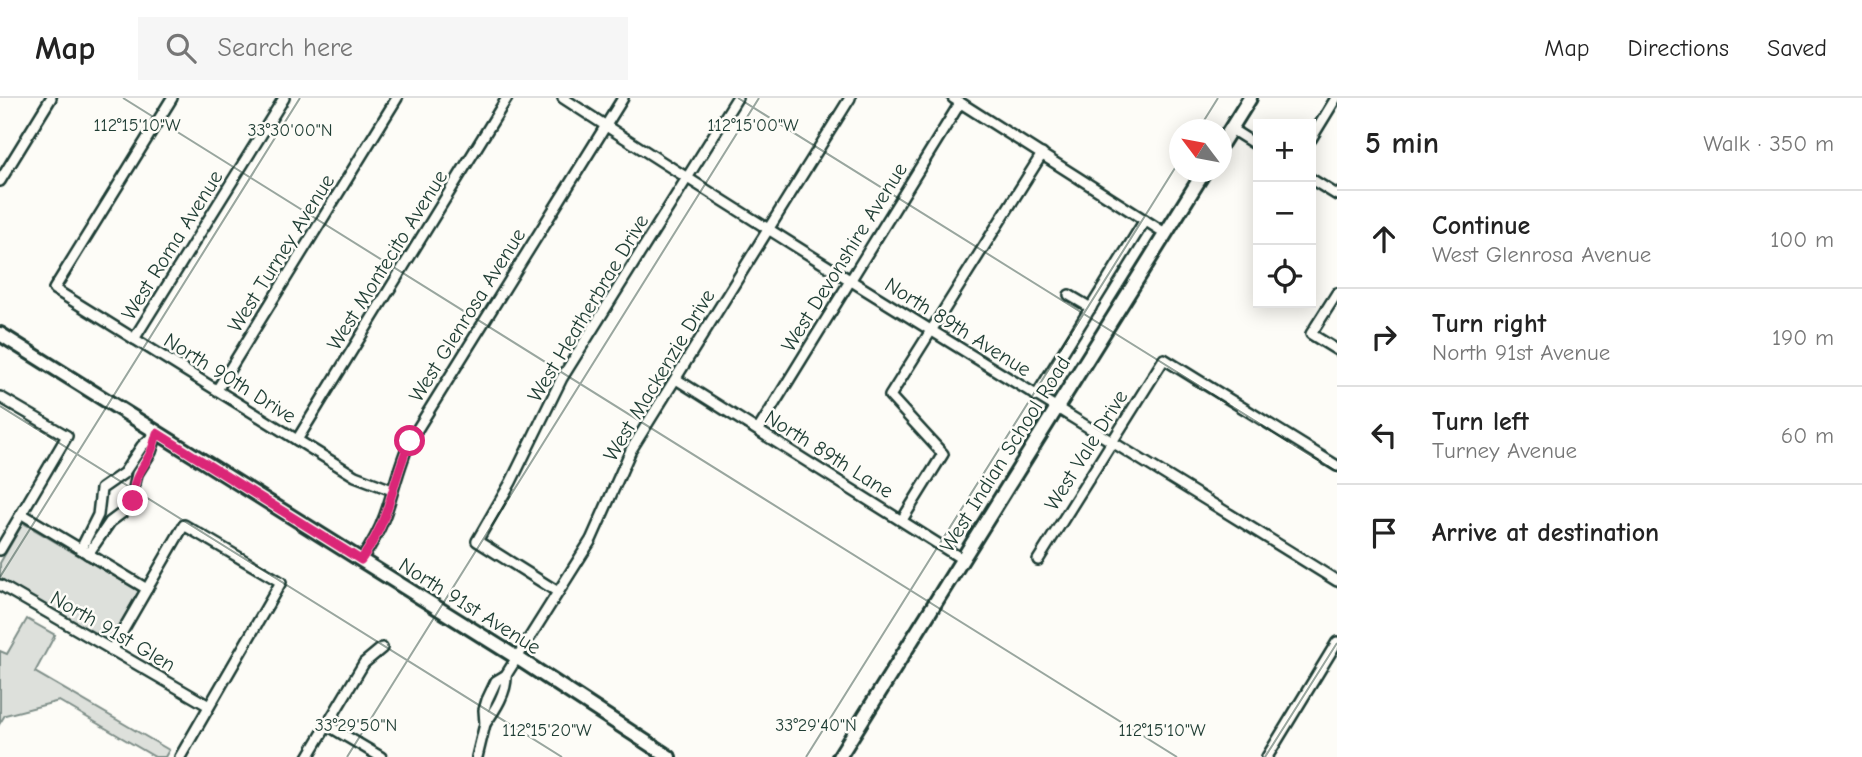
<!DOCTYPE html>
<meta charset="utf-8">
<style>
:root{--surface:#fff;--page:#f6f6f6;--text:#222;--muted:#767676;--line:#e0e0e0}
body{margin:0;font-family:"Comic Neue",sans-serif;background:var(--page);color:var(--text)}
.controls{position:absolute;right:21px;top:21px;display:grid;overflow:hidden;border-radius:0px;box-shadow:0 4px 18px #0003}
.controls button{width:63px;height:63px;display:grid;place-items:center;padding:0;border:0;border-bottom:2px solid var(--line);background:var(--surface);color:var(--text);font:35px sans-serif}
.compass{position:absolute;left:1169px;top:21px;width:63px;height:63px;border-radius:50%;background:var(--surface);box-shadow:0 4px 18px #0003;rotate:302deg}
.stop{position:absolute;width:21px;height:21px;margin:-16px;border:5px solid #db2777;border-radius:50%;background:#fff}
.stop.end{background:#db2777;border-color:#fff;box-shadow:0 2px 7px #0008}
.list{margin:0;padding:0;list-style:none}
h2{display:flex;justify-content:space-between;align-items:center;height:91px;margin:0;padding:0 28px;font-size:30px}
h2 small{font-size:23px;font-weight:400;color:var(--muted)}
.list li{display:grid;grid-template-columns:46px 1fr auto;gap:21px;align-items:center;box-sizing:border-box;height:98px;padding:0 28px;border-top:2px solid var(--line)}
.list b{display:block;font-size:26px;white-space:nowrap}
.list p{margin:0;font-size:23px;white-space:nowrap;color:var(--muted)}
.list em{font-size:23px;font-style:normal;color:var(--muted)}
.icon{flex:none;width:38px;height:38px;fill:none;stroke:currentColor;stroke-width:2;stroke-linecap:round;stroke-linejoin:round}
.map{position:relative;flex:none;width:1337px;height:659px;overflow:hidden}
header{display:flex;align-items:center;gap:42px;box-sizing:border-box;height:98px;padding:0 35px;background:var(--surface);border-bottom:2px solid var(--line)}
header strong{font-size:33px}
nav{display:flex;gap:38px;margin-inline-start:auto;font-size:24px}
.search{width:490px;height:63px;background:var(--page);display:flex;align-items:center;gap:18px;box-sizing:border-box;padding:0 24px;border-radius:0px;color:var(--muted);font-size:26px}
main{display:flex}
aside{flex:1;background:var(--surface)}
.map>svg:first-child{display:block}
</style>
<header>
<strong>Map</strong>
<div class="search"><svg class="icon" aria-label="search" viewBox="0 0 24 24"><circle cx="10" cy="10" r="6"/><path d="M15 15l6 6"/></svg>Search here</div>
<nav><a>Map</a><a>Directions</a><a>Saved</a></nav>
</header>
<main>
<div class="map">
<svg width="1337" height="659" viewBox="0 0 1337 659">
<rect width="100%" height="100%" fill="#fdfcf7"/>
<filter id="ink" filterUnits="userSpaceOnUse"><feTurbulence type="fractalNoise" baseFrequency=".0143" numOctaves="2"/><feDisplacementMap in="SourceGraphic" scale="14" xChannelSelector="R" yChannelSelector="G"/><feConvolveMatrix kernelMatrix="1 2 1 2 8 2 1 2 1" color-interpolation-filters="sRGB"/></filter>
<g filter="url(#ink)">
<g fill="#dde0db" stroke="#7e8e88" stroke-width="2">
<polygon points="23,425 139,493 109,545 0,482 0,465"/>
<polygon points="27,521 55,537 35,574 169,652 165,659 155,659 59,603 5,617 0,625 0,553 7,556"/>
</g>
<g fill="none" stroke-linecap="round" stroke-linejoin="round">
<defs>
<g id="street">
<polyline points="172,0 54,191 355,378 392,392"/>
<path d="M563,0C818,166 1079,322 1337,483"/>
<polyline points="953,0 1165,135"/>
<polyline points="1231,31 1258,48"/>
<polyline points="1311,41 1336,0"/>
<polyline points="1311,81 1337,97"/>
<polyline points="0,83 51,0"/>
<polyline points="1337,195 1311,236 1337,252"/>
<polyline points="1069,197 1091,210"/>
<polyline points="134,241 284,0"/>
<polyline points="676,281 962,461"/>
<polyline points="217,292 397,0"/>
<polyline points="1036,298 1145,122"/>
<polyline points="0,299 67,338 0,452"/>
<polyline points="758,332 960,5"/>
<polyline points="297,342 507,0"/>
<polyline points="22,416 147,491"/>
<polyline points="902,422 943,356 890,298 1042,56"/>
<polyline points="81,451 98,417 101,391 124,375 142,348 157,335"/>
<polyline points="88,456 110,424 130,409 137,376 151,354 157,336"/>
<path d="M361,462C371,448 379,434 385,417C394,392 399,367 410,343L623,0"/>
<polyline points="1038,462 1164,261 1337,368"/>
<polyline points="0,487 209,608"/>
<polyline points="558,494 477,443 511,384 562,280 737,0"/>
<polyline points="111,553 184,427 281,484 180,659"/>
<path d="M485,626C495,612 507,594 506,577"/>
<polyline points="327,627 381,659"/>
<polyline points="308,659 364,565 382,550"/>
<polyline points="477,659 485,626 484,612 487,602 496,583 506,577 591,442 631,352 850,0"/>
<polyline points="1267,659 1337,544"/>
</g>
<g id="secondary">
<polyline points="1222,45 1250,0"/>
<polyline points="0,236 516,559 669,659"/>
<polyline points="839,659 1204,74"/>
</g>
</defs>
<use href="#street" stroke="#1f3d34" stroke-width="14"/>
<use href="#secondary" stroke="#1f3d34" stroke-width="18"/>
<use href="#street" stroke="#fdfcf7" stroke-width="9"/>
<use href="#secondary" stroke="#fdfcf7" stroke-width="12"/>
</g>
</g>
<g fill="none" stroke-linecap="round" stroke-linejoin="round" filter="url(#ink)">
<path stroke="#db2777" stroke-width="9" d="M133,403C133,379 140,376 150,356C153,350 155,342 157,335L361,462C371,448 379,434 385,417C394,392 399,367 410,343"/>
</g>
<path fill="none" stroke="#1f3d34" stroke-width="2" stroke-opacity="0.45" d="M123,0L1177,659M738,0L1337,374M1198,32L1218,0M0,308L562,659M0,479L300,0M347,659L759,0M806,659L1180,62M1265,659L1337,545"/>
<g text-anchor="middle" stroke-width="5" stroke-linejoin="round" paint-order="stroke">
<g font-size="21" fill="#1f3d34" stroke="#fdfcf7">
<text transform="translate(172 147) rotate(-58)" y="7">West Roma Avenue</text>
<text transform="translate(281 155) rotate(-58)" y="7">West Turney Avenue</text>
<text transform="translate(844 159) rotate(-58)" y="7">West Devonshire Avenue</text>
<text transform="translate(387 162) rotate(-58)" y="7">West Montecito Avenue</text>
<text transform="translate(588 210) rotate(-59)" y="7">West Heatherbrae Drive</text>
<text transform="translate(467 217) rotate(-58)" y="7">West Glenrosa Avenue</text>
<text transform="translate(958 229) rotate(32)" y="7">North 89th Avenue</text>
<text transform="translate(659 277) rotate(-59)" y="7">West Mackenzie Drive</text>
<text transform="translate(230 280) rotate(32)" y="7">North 90th Drive</text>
<text transform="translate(1086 352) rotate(-58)" y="7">West Vale Drive</text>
<text transform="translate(829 356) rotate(32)" y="7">North 89th Lane</text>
<text transform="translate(1005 356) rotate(-58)" y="7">West Indian School Road</text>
<text transform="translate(470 508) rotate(32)" y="7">North 91st Avenue</text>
<text transform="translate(113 533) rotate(30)" y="7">North 91st Glen</text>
</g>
</g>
<g font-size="18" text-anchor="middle" fill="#1f3d34" stroke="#fdfcf7" stroke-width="5" stroke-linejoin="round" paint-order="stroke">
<text x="137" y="33">112°15'10"W</text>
<text x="753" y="33">112°15'00"W</text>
<text x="290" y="38">33°30'00"N</text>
<text x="356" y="633">33°29'50"N</text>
<text x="816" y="633">33°29'40"N</text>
<text x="547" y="638">112°15'20"W</text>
<text x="1162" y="638">112°15'10"W</text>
</g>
</svg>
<div class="controls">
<button>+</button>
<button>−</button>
<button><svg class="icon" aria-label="locate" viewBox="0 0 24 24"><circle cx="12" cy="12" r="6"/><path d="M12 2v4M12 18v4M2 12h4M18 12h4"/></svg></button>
</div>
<svg class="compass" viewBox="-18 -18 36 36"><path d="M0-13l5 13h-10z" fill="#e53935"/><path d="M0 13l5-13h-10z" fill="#767676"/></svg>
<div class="stop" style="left:410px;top:343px"></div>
<div class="stop end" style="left:133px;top:403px"></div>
</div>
<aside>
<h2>5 min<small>Walk · 350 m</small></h2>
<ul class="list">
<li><svg class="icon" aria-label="ahead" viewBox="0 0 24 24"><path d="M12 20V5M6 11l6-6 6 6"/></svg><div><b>Continue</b><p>West Glenrosa Avenue</p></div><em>100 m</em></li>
<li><svg class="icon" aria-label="right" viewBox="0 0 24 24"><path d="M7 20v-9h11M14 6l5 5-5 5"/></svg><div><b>Turn right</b><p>North 91st Avenue</p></div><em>190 m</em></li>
<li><svg class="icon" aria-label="left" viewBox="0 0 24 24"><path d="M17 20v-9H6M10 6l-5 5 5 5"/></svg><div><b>Turn left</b><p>Turney Avenue</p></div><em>60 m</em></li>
<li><svg class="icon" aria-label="arrive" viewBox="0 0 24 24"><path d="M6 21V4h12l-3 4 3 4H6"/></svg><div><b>Arrive at destination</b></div></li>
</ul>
</aside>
</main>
